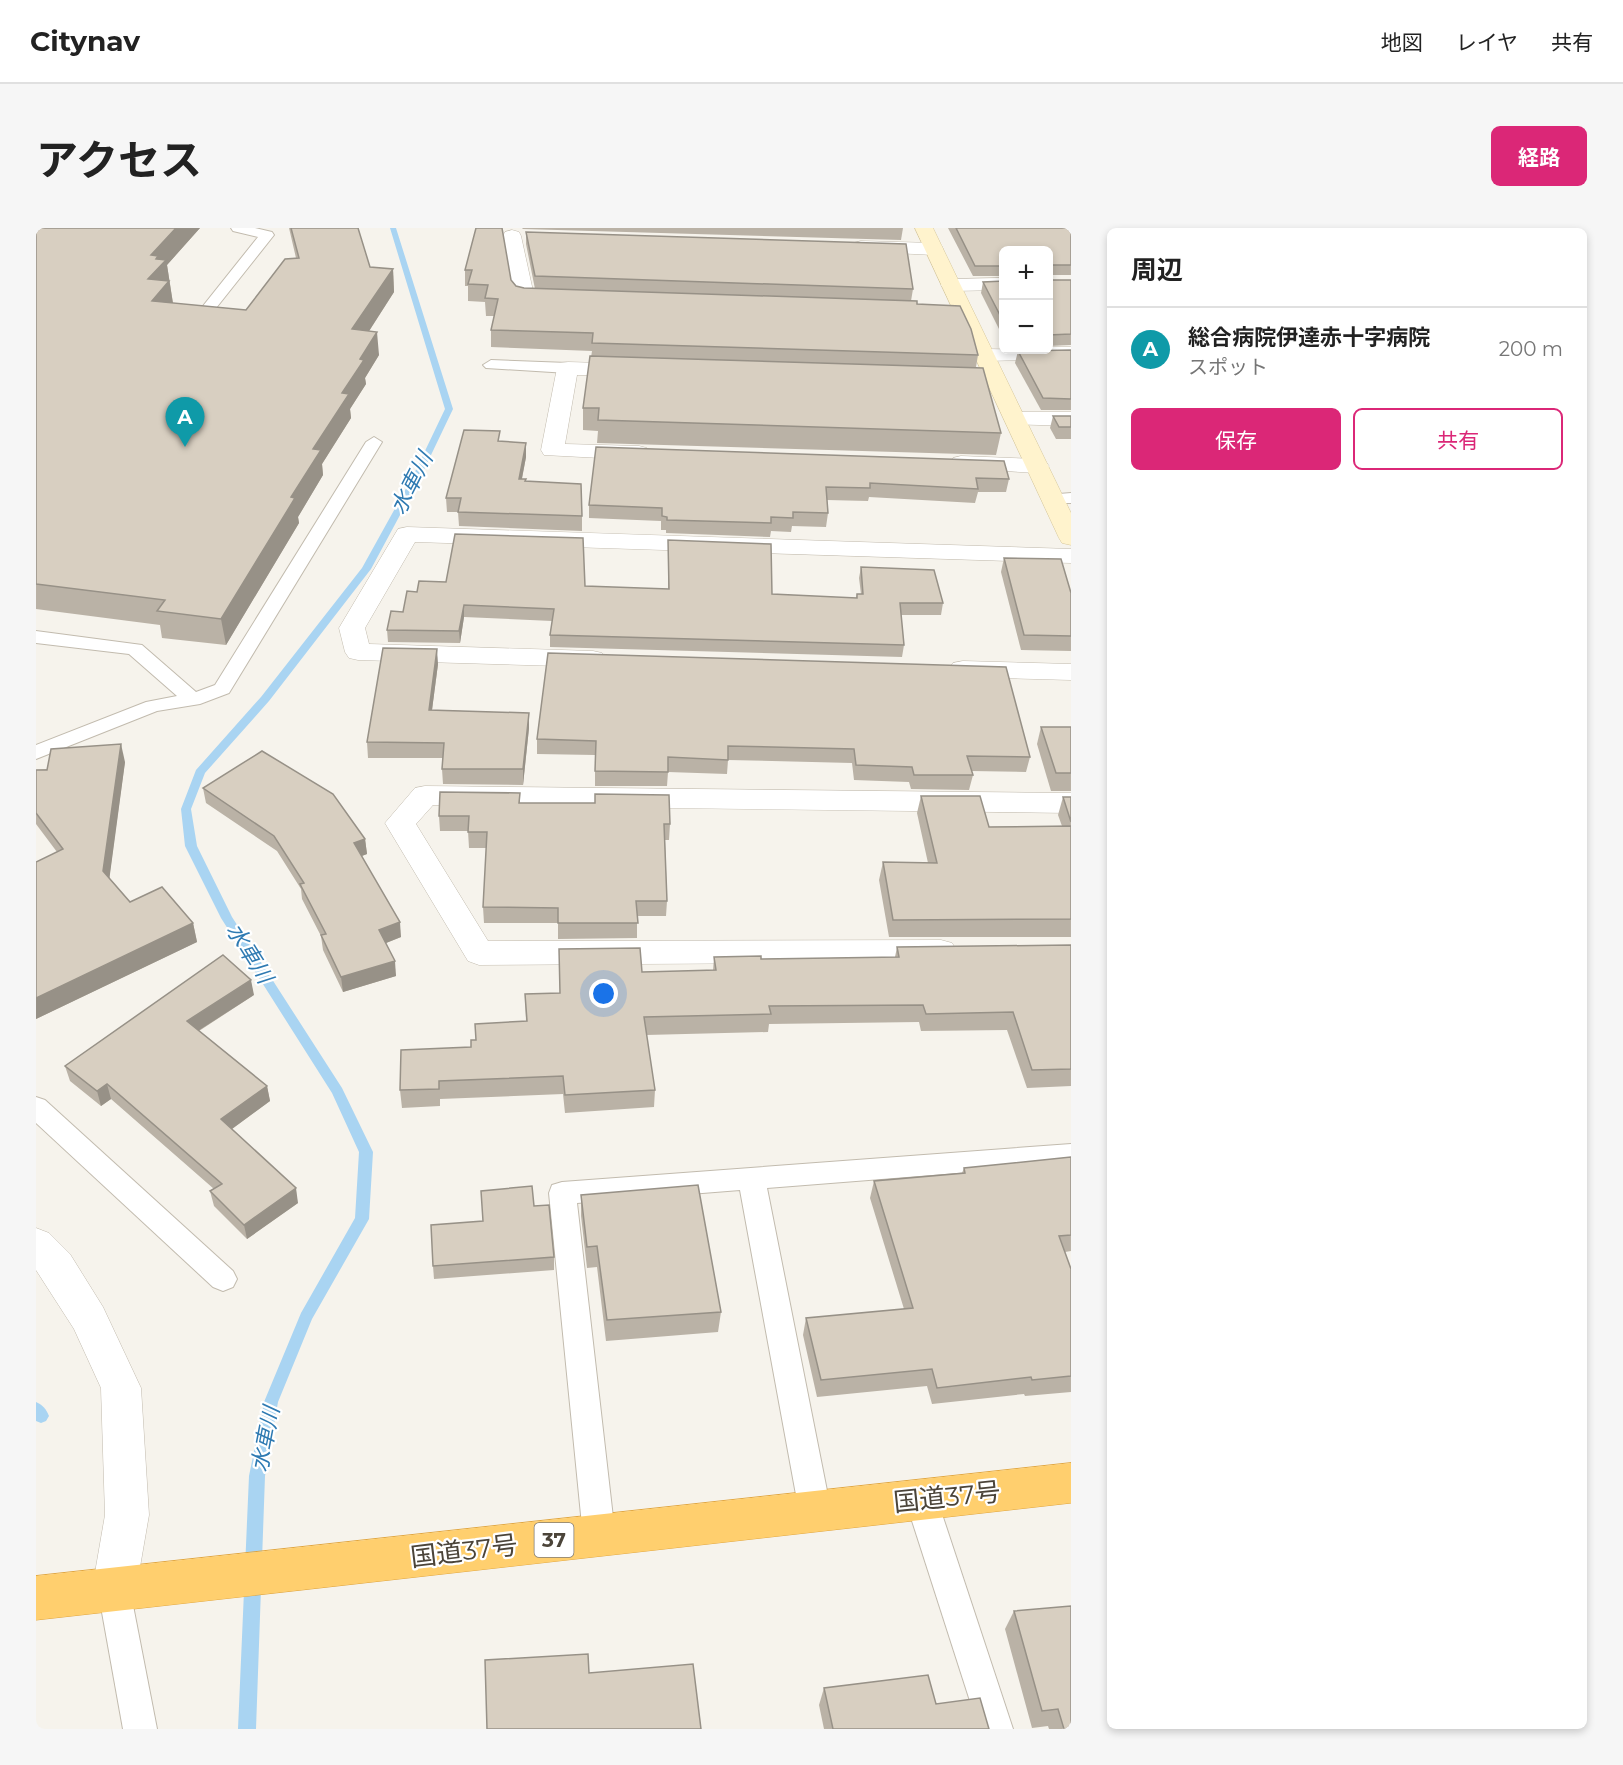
<!DOCTYPE html>
<html lang="ja">
<meta charset="utf-8">
<style>
:root{--surface:#fff;--page:#f6f6f6;--text:#222;--muted:#767676;--line:#e0e0e0;--accent:#db2777}
body{margin:0;font-family:Montserrat,"Noto Sans JP",sans-serif;background:var(--page);color:var(--text)}
.controls{position:absolute;right:18px;top:18px;display:grid;overflow:hidden;border-radius:9px;box-shadow:0 3px 9px #0003}
.controls button{width:54px;height:54px;display:grid;place-items:center;padding:0;border:0;border-bottom:2px solid var(--line);background:var(--surface);color:var(--text);font:30px sans-serif}
.you{position:absolute;left:568px;top:766px;width:21px;height:21px;margin:-15px;border:4px solid #fff;border-radius:50%;background:#1a73e8;box-shadow:0 0 0 9px #1a73e833}
.badge{display:grid;place-items:center;width:39px;height:39px;border-radius:50%;background:var(--accent);color:#fff;font-size:20px;font-weight:700}
.pin{position:absolute;translate:-50% -50px;filter:drop-shadow(0 2px 3px #0008)}
.pin::after{content:'';position:absolute;top:32px;width:21px;height:18px;background:inherit;clip-path:polygon(0 0,100% 0,50% 100%)}
.list{margin:0;padding:0;list-style:none}
h2{display:flex;justify-content:space-between;align-items:center;height:78px;margin:0;padding:0 24px;font-size:26px}
h2 small{font-size:20px;font-weight:400;color:var(--muted)}
.list li{display:grid;grid-template-columns:39px 1fr auto;gap:18px;align-items:center;box-sizing:border-box;height:84px;padding:0 24px;border-top:2px solid var(--line)}
.list b{display:block;font-size:22px;white-space:nowrap}
.list p{margin:0;font-size:20px;white-space:nowrap;color:var(--muted)}
.list em{font-size:20px;font-style:normal;color:var(--muted)}
.actions{display:flex;gap:12px;padding:18px 24px}
.actions a{flex:1;padding:14px 0;border:2px solid var(--accent);border-radius:9px;text-align:center;font-size:21px;color:var(--accent)}
.actions .main{background:var(--accent);color:#fff}
.map{position:relative;flex:none;width:1035px;height:1501px;overflow:hidden;border-radius:9px}
header{display:flex;align-items:center;gap:36px;box-sizing:border-box;height:84px;padding:0 30px;background:var(--surface);border-bottom:2px solid var(--line)}
header strong{font-size:28px}
nav{display:flex;gap:33px;margin-inline-start:auto;font-size:21px}
.intro{display:flex;align-items:center;justify-content:space-between;box-sizing:border-box;height:144px;padding:0 36px}
h1{margin:0;font-size:42px}
.button{padding:15px 27px;border-radius:9px;background:var(--accent);color:#fff;font-size:21px;font-weight:700}
main{display:flex;gap:36px;padding:0 36px}
aside{flex:1;background:var(--surface);border-radius:9px;box-shadow:0 3px 9px #0003}
.map>svg:first-child{display:block}
</style>
<header>
<strong>Citynav</strong>
<nav><a>地図</a><a>レイヤ</a><a>共有</a></nav>
</header>
<div class="intro"><h1>アクセス</h1><a class="button">経路</a></div>
<main>
<div class="map">
<svg width="1035" height="1501" viewBox="0 0 1035 1501">
<rect width="100%" height="100%" fill="#f6f3ec"/>
<g fill="none" stroke-linecap="round" stroke-linejoin="round">
<g fill="#a9d4f2" fill-rule="evenodd">
<polygon points="354,0 360,0 417,181 385,248 335,341 233,473 169,545 155,581 161,618 196,689 306,860 337,924 333,991 276,1091 242,1174 229,1248 220,1501 202,1501 213,1248 228,1174 265,1085 319,990 323,924 296,865 185,690 149,618 145,581 160,542 225,469 326,340 377,248 409,181"/>
<path d="M0,1174C7,1177 10,1181 13,1188L10,1193L5,1195L0,1193Z"/>
</g>
<defs>
<g id="lane">
<polygon points="195,0 219,0 236,4 238,7 165,99 155,99 153,96 155,93 222,9 197,3"/>
<polygon points="455,132 532,135 540,140 532,145 450,140 447,137"/>
<polygon points="338,209 346,214 193,465 164,476 121,483 0,531 0,517 110,474 141,468 93,426 0,415 0,403 106,417 160,464 179,457 330,214"/>
<polygon points="1035,265 1035,275 1011,275 1008,271 1011,267"/>
<polygon points="0,869 9,872 197,1043 201,1051 197,1059 187,1063 177,1059 0,895"/>
<polygon points="1035,916 1035,936 731,960 795,1283 790,1293 779,1298 768,1293 763,1283 704,962 541,975 579,1307 574,1318 563,1322 552,1318 547,1307 513,965 516,957 526,954"/>
<polygon points="885,1256 896,1261 901,1271 977,1501 943,1501 869,1271 874,1261"/>
<polygon points="78,1346 90,1351 94,1362 121,1501 87,1501 62,1362 66,1351"/>
</g>
<g id="street">
<polygon points="476,2 483,4 485,8 497,63 531,66 534,70 531,74 524,76 481,73 478,69 467,8 469,4"/>
<polygon points="825,13 898,15 905,17 907,21 905,25 898,27 818,23 816,19 818,15"/>
<polygon points="968,50 968,62 915,63 908,61 905,57 908,53 915,51"/>
<polygon points="1012,119 1035,119 1035,131 948,133 941,131 937,127 941,123 948,121 1012,122"/>
<polygon points="532,134 598,136 606,137 609,142 606,147 598,148 541,147 529,216 603,218 611,220 614,225 611,230 603,232 508,227 505,222 521,140 524,135"/>
<polygon points="979,184 1035,184 1035,198 971,196 968,191 971,186"/>
<polygon points="925,228 1001,231 1009,233 1013,238 1009,243 1001,245 917,240 913,235 917,230"/>
<polygon points="371,299 1035,321 1035,335 379,314 329,400 333,416 557,423 566,425 570,431 566,437 557,439 322,432 313,430 309,424 303,400 359,306 362,301"/>
<polygon points="927,433 1035,436 1035,452 927,449 917,447 913,441 917,435"/>
<polygon points="389,558 1035,565 1035,585 397,577 380,596 452,713 905,712 916,715 921,723 916,731 905,734 443,737 432,733 349,595 379,560"/>
<polygon points="0,1000 13,1005 34,1026 67,1079 105,1160 113,1287 100,1362 94,1377 78,1384 62,1377 56,1362 69,1287 65,1160 38,1101 0,1042"/>
</g>
<polygon id="secondary" points="879,0 897,0 1035,285 1035,317 1026,315 1023,310"/>
<polygon id="highway" points="1035,1235 1035,1275 0,1392 0,1348"/>
</defs>
<use href="#lane" stroke="#c2bbae" stroke-width="2"/>
<use href="#street" stroke="#c2bbae" stroke-width="1"/>
<use href="#secondary" stroke="#d6c79b" stroke-width="1"/>
<use href="#highway" stroke="#e0a43c" stroke-width="1"/>
<use href="#lane" fill="#fff" fill-rule="evenodd"/>
<use href="#street" fill="#fff" fill-rule="evenodd"/>
<use href="#secondary" fill="#fff3cd" fill-rule="evenodd"/>
<use href="#highway" fill="#ffcf6e" fill-rule="evenodd"/>
</g>
<g fill="#bab2a6">
<polygon points="4,0 164,0 131,37 137,75 210,82 260,30 253,0 322,0 334,39 357,41 358,64 333,103 343,127 329,150 330,156 314,181 315,190 286,236 287,247 262,289 263,295 190,417 126,410 124,397 0,381 0,4"/>
<polygon points="440,0 475,52 480,58 488,60 499,61 490,16 490,4 877,61 875,73 881,76 942,127 940,139 965,205 960,227 561,215 562,203 547,202 547,180 556,123 455,119 455,102 458,88 450,88 449,74 432,73 432,58 429,58 429,42"/>
<polygon points="486,0 867,0 865,12 487,1"/>
<polygon points="912,0 1035,0 1035,47 1013,47 1013,52 1035,52 1035,117 1012,118 1012,22 968,22 968,48 937,48"/>
<polygon points="968,53 968,111 945,65 947,54"/>
<polygon points="1035,122 1035,182 1005,182 979,135 982,123"/>
<polygon points="1017,188 1035,188 1035,211 1020,211 1014,200"/>
<polygon points="464,213 490,215 490,229 486,251 546,288 546,303 423,298 422,284 411,284 410,270"/>
<polygon points="968,233 973,251 970,264 942,264 939,275 833,269 832,273 791,272 792,285 790,299 756,298 755,304 735,303 734,309 630,305 630,302 625,302 625,293 553,290 553,277"/>
<polygon points="632,312 736,366 820,370 821,366 825,366 823,350 825,339 907,375 905,387 865,387 868,417 866,429 514,419 514,407 516,393 428,389 424,415 352,414 351,402 367,384 381,364 549,358 632,361"/>
<polygon points="968,330 1035,365 1035,423 985,422 965,344"/>
<polygon points="512,425 994,529 990,544 935,543 937,547 933,562 875,561 873,554 818,552 816,535 692,532 691,546 632,544 631,558 559,558 559,527 501,526 501,511"/>
<polygon points="402,436 396,482 493,485 493,500 487,557 407,556 406,541 407,530 332,530 331,514"/>
<polygon points="1005,499 1035,499 1035,563 1015,563 1001,516"/>
<polygon points="89,534 73,650 94,674 157,695 161,714 0,791 0,634 21,624 0,596 0,542"/>
<polygon points="167,560 329,611 331,626 326,628 365,709 350,715 360,748 307,764 287,722 285,708 266,671 265,661 241,623 170,575"/>
<polygon points="484,565 484,575 634,596 633,612 629,612 631,673 630,688 601,688 601,710 522,711 522,695 448,695 447,679 451,620 433,620 432,603 404,603 403,588"/>
<polygon points="885,568 953,599 1026,598 1022,587 1027,569 1035,569 1035,709 853,709 843,652 847,634 892,635 881,585"/>
<polygon points="1035,717 1035,858 991,860 971,802 885,803 883,794 733,796 732,804 610,807 619,862 618,879 529,885 527,866 404,871 404,878 366,880 364,862 435,819 440,812 490,793 489,766 524,765 523,721 606,744 677,743 678,729 725,731 859,729 861,719"/>
<polygon points="218,767 163,803 231,858 234,873 196,901 262,975 211,1011 178,978 174,963 178,961 75,871 65,878 34,853 29,838"/>
<polygon points="1035,929 1035,1023 1029,1024 1035,1041 1035,1164 989,1168 988,1166 896,1176 891,1158 781,1169 767,1107 770,1090 868,1081 834,970 838,953 926,945 928,940"/>
<polygon points="545,967 685,1084 682,1104 570,1113 561,1039 551,1040 545,988"/>
<polygon points="498,978 518,1029 518,1042 398,1051 397,1038 447,993"/>
<polygon points="978,1383 1035,1501 1013,1501 1012,1498 996,1500 969,1401"/>
<polygon points="788,1460 900,1476 953,1501 788,1501 783,1477"/>
</g>
<g fill="#979187">
<polygon points="140,0 164,0 131,37 137,76 120,97 112,51 115,27"/>
<polygon points="357,41 358,64 319,125 316,101"/>
<polygon points="341,104 343,127 329,150 330,156 314,181 315,190 286,236 287,247 262,289 263,295 190,417 185,391 255,269 277,221 306,165 324,131"/>
<polygon points="490,215 490,229 483,265 483,251"/>
<polygon points="428,377 428,389 424,415 423,403"/>
<polygon points="401,421 402,436 394,497 393,482"/>
<polygon points="493,485 493,500 487,557 487,541"/>
<polygon points="85,516 89,534 72,661 67,643"/>
<polygon points="329,611 331,626 320,630 318,615"/>
<polygon points="364,694 365,709 345,717 343,702"/>
<polygon points="157,695 161,714 0,791 0,770"/>
<polygon points="359,733 360,748 307,764 305,749"/>
<polygon points="215,752 218,767 154,808 151,793"/>
<polygon points="71,856 75,871 65,878 61,863"/>
<polygon points="231,858 234,873 189,906 185,891"/>
<polygon points="260,960 262,975 211,1011 208,997"/>
</g>
<g fill="#d8cfc1" stroke="#979187" stroke-width="1.5">
<polygon points="4,0 140,0 115,27 122,28 120,31 130,32 112,51 133,53 116,73 210,82 249,31 263,30 255,0 322,0 334,39 357,41 316,101 341,104 324,131 328,132 306,165 313,166 277,221 285,222 255,269 259,270 185,391 121,383 129,372 0,356 0,4"/>
<polygon points="440,0 466,0 475,52 480,58 488,60 881,73 881,76 924,78 935,101 942,127 556,115 557,105 455,102 462,71 449,70 452,57 432,56 436,42 429,42"/>
<polygon points="920,0 1035,0 1035,37 1013,37 1013,52 1035,52 1035,106 1012,107 1012,22 968,22 968,38 939,38"/>
<polygon points="490,4 870,16 877,61 499,48"/>
<polygon points="968,53 968,95 947,54"/>
<polygon points="1035,122 1035,171 1007,170 982,123"/>
<polygon points="554,128 947,140 965,205 562,192 563,180 547,180"/>
<polygon points="1017,188 1035,188 1035,199 1023,199"/>
<polygon points="428,202 464,203 462,213 490,215 483,251 490,251 489,253 545,256 546,288 422,284 425,270 410,270"/>
<polygon points="560,219 968,233 973,251 940,250 942,261 834,255 834,260 790,259 792,285 757,284 757,290 735,289 735,295 631,292 631,289 626,288 626,280 553,277"/>
<polygon points="419,306 547,310 549,358 633,361 632,312 735,316 736,366 821,370 821,366 827,366 825,339 898,342 907,375 864,375 868,417 514,407 518,381 428,377 423,403 351,402 355,383 367,384 371,363 381,364 383,353 410,354"/>
<polygon points="968,330 1025,331 1035,365 1035,408 988,407"/>
<polygon points="347,420 401,421 393,482 493,485 487,541 406,541 408,515 331,514"/>
<polygon points="512,425 970,439 994,529 931,528 937,547 878,547 876,539 820,537 818,521 692,518 692,532 632,529 632,544 559,543 560,513 501,511"/>
<polygon points="1005,499 1035,499 1035,545 1020,545"/>
<polygon points="85,516 67,643 94,674 126,659 157,695 0,770 0,634 27,621 0,585 0,542 11,542 15,521"/>
<polygon points="226,523 297,566 329,611 318,615 364,694 343,702 359,733 305,749 285,707 290,706 264,656 268,655 238,608 167,560"/>
<polygon points="404,564 484,565 483,575 559,575 559,566 633,567 634,596 628,596 631,673 600,673 602,695 522,695 522,680 447,679 451,604 432,604 433,588 403,588"/>
<polygon points="885,568 944,568 953,599 1035,598 1035,691 857,692 847,634 901,635"/>
<polygon points="1027,569 1035,569 1035,594"/>
<polygon points="1035,717 1035,841 996,842 977,784 890,786 887,777 733,778 735,786 608,789 619,862 529,867 527,848 403,853 403,861 364,862 365,822 435,819 435,812 440,812 439,796 491,793 489,766 524,765 523,721 604,720 606,744 680,742 678,729 725,728 725,731 863,729 861,719"/>
<polygon points="187,727 215,752 151,793 231,858 185,891 260,960 208,997 174,963 186,956 71,856 61,863 29,838"/>
<polygon points="1035,929 1035,1007 1023,1008 1035,1041 1035,1148 996,1152 995,1149 901,1160 896,1141 785,1152 770,1090 877,1080 838,953 929,945 928,940"/>
<polygon points="662,957 685,1084 571,1092 561,1018 551,1019 545,967"/>
<polygon points="496,958 498,978 513,977 518,1029 397,1038 395,997 447,993 445,963"/>
<polygon points="1035,1378 1035,1501 1028,1501 1022,1481 1006,1483 978,1383"/>
<polygon points="552,1426 553,1445 657,1436 665,1501 451,1501 449,1432"/>
<polygon points="892,1447 900,1476 944,1470 953,1501 797,1501 788,1460"/>
</g>
<g text-anchor="middle" stroke-width="4.5" stroke-linejoin="round" paint-order="stroke">
<rect fill="#fff" stroke="#817c74" stroke-width="1.5" x="498.5" y="1295" width="39" height="34" rx="4.5"/>
<g font-size="20" font-weight="bold" fill="#4b4439">
<text x="518" y="1319">37</text>
</g>
<g font-size="22" font-style="italic" fill="#2e7ab2" stroke="#fff">
<text transform="translate(375 255) rotate(-63)" y="8">水車川</text>
<text transform="translate(214 725) rotate(58)" y="8">水車川</text>
<text transform="translate(229 1211) rotate(-79)" y="8">水車川</text>
</g>
<g font-size="26" fill="#4b4439" stroke="#fff">
<text transform="translate(911 1269) rotate(-6)" y="9">国道37号</text>
<text transform="translate(428 1323) rotate(-7)" y="9">国道37号</text>
</g>
</g>
</svg>
<div class="controls">
<button>+</button>
<button>−</button>
</div>
<div class="you"></div>
<div class="pin badge" style="left:149px;top:219px;background:#0f9aa8">A</div>
</div>
<aside>
<h2>周辺<small></small></h2>
<ul class="list">
<li><span class="badge" style="background:#0f9aa8">A</span><div><b>総合病院伊達赤十字病院</b><p>スポット</p></div><em>200 m</em></li>
</ul>
<div class="actions"><a class="main">保存</a><a>共有</a></div>
</aside>
</main>
